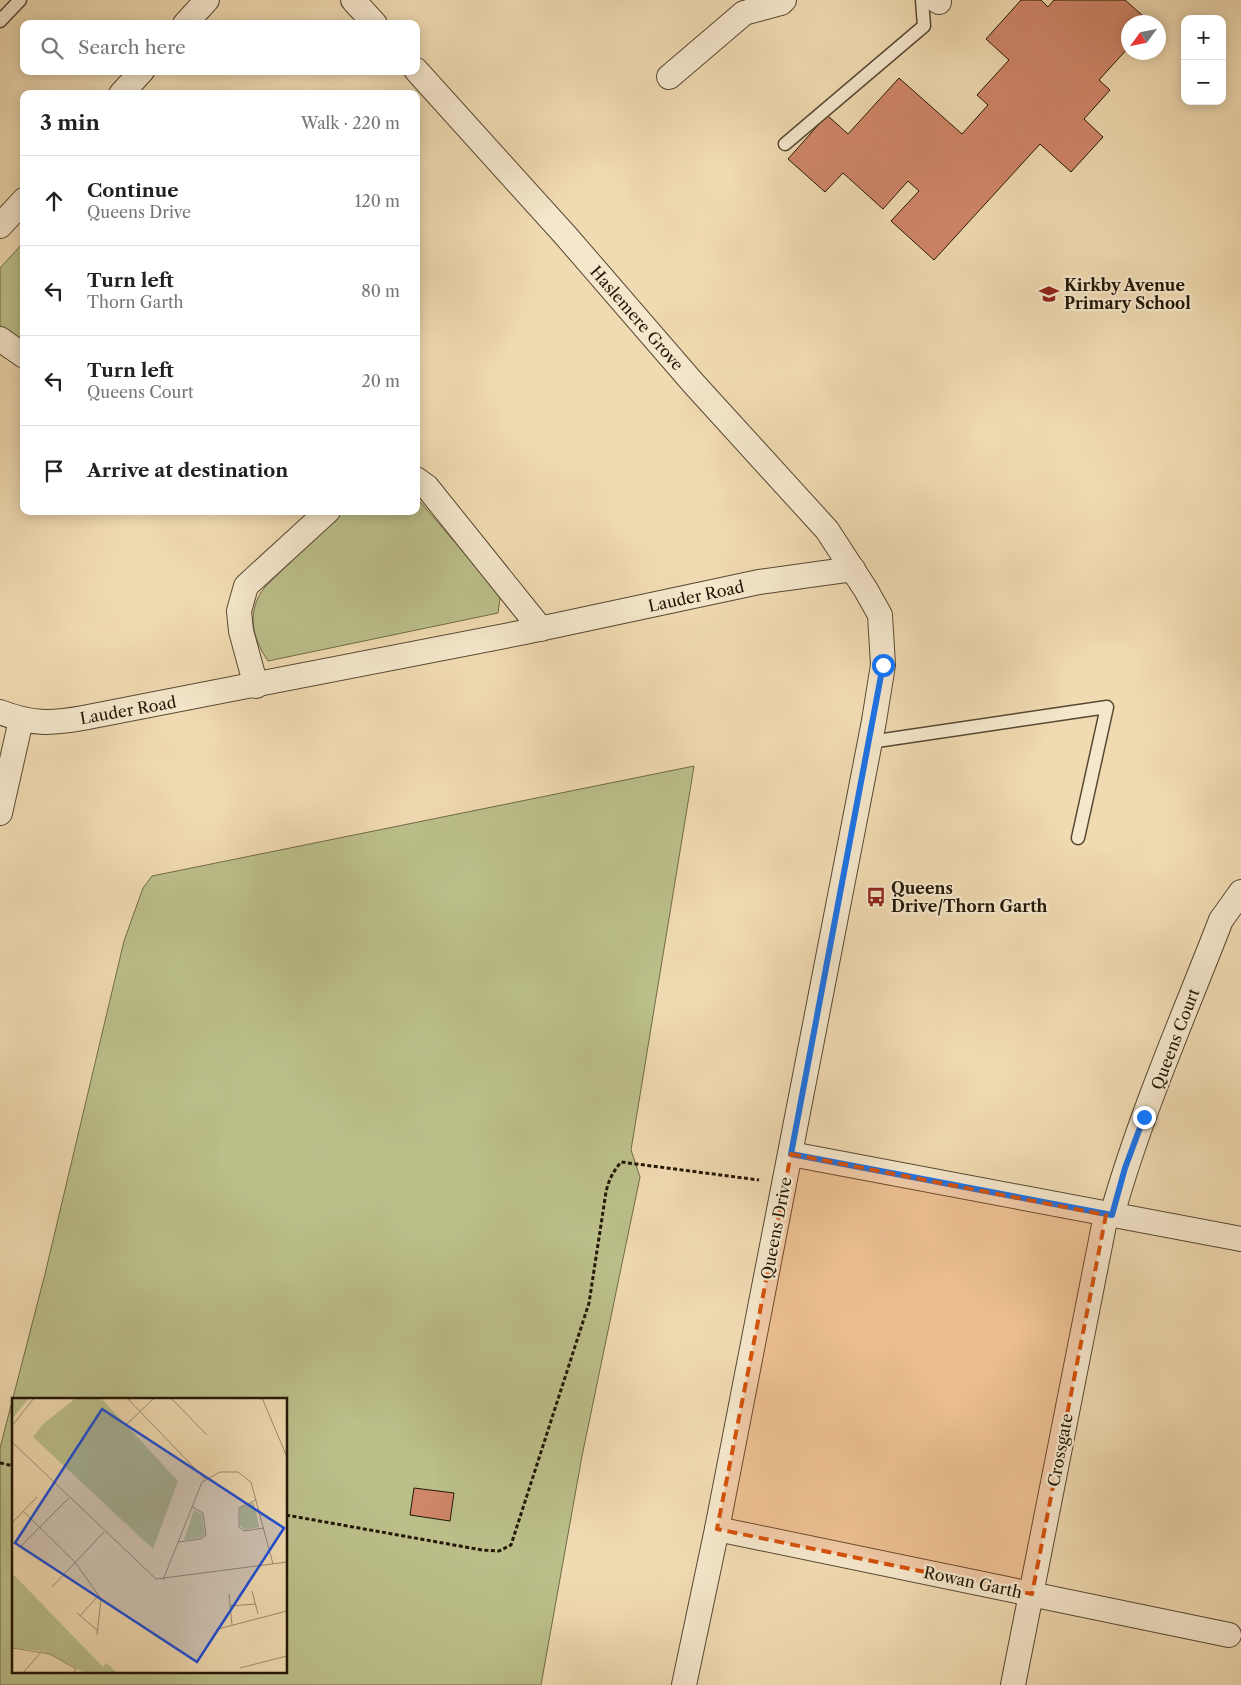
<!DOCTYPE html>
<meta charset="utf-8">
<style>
:root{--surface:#fff;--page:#f2f2f2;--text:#222;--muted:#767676;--line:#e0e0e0}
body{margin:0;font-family:"Libre Caslon Text",serif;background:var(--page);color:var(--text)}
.controls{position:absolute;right:15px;top:15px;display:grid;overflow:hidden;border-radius:10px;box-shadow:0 2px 12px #0003}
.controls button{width:45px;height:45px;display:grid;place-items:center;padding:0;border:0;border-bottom:1px solid var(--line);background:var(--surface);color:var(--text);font:25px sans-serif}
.compass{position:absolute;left:1121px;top:15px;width:45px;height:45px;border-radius:50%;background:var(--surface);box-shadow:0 2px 12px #0003;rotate:237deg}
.stop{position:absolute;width:15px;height:15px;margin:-11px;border:4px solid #1a73e8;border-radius:50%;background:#fff}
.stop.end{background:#1a73e8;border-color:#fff;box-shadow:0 1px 5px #0008}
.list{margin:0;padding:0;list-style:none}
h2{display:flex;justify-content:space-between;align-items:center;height:65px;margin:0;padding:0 20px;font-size:21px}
h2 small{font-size:16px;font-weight:400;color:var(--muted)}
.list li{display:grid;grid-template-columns:32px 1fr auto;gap:15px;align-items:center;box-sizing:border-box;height:90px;padding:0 20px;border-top:1px solid var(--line)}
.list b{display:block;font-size:19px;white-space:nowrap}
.list p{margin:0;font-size:16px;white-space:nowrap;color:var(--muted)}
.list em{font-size:16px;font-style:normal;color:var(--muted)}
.icon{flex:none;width:28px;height:28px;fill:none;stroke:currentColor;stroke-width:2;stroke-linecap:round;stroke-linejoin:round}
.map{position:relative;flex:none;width:1241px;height:1685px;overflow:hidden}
.search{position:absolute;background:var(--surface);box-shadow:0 2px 12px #0003;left:20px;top:20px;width:400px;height:55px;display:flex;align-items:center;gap:12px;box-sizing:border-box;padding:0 18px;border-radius:10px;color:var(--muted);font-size:19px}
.panel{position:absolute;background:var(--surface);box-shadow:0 2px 12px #0003;left:20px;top:90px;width:400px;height:425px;border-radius:10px}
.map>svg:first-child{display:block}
</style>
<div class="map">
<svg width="1241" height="1685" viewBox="0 0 1241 1685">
<rect width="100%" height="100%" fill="#f0dab1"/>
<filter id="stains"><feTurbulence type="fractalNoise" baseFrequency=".004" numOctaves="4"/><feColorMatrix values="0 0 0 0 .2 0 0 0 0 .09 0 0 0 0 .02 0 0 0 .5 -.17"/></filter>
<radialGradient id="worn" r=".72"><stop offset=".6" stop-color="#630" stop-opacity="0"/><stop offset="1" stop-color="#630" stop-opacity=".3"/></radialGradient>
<g fill="#bbbf8a" stroke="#706b48" fill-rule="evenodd">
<polygon points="24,242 24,349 0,335 0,268"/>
<path d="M416,497L495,589L500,598L498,613L268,661C252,638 246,610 265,587L343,511H416Z"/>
<path d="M694,766L631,1150L640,1177L582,1456L541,1685H0V1448L45,1274L124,941L143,888L152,876ZM14,1399H286V1671H14Z"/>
</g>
<g fill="#d08669" stroke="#241707">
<polygon points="1021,0 1041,0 1048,7 1054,0 1125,0 1150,22 1128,22 1128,48 1099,80 1110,90 1084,119 1103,137 1071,172 1040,144 934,260 891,221 919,191 908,181 883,209 843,173 825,192 788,159 827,115 848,134 899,78 962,134 988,105 977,95 1009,60 986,39"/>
<polygon points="414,1488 454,1493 450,1521 410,1515"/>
</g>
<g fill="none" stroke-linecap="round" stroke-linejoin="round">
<defs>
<g id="service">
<polyline points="0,21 20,0"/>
<polyline points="785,144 924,26 922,0"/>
<polyline points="870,742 1107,707 1078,838"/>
</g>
<g id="minor">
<polyline points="353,0 375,24"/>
<polyline points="936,0 939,2"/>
<polyline points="185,24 207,0"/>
<polyline points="416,70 566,236 694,384 827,530 866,590 880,615 883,665 874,721 717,1529 684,1685"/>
<polyline points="669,77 744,13 781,3 784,0"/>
<polyline points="121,94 142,71"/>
<polyline points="0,226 24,200"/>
<polyline points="0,339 24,356"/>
<polyline points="416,479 427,487 541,629"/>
<polyline points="256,686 241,631 239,611 246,586 328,511"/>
<path d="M0,712C31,724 50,724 83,718L525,632L759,582L853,569"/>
<polyline points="0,813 21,720"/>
<polyline points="791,1154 1241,1239"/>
<path d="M1112,1215C1140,1115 1183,1018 1221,920L1241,892"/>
<polyline points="717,1529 1229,1635"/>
<polyline points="1013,1685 1106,1215"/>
</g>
</defs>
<use href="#service" stroke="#574832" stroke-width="15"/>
<use href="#minor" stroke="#574832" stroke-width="26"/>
<g stroke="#241707" stroke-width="3" stroke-dasharray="4 2.5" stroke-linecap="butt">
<polyline points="0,1463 14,1466"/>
<path d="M286,1515L482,1550L499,1551L511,1545L589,1303L606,1192C609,1179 613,1172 621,1162L759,1180"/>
</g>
<use href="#service" stroke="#f5e7cc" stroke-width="12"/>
<use href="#minor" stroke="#f5e7cc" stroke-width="24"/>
</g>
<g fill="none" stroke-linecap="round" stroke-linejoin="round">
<polyline stroke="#1a73e8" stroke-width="6" points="883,665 791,1154 1112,1215 1125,1168 1144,1117"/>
</g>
<path fill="#d4520c" fill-opacity="0.2" stroke="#d4520c" stroke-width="4" stroke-dasharray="10 6" stroke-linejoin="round" d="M791,1154L1106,1215L1032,1594L717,1529Z"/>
<defs>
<symbol id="school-bare" viewBox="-9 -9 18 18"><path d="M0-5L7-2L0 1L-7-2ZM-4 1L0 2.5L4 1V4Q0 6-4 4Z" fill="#8f2418" stroke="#f5e7cc" stroke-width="2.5" paint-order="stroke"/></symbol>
<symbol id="bus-bare" viewBox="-9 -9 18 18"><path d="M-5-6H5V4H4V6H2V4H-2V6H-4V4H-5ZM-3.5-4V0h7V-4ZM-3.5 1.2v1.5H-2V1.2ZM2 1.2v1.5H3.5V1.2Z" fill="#8f2418" stroke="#f5e7cc" stroke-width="2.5" paint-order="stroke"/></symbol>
</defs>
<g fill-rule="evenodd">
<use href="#school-bare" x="1035" y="280" width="28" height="28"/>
<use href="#bus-bare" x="862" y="883" width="28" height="28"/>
</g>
<g text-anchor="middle" stroke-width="4.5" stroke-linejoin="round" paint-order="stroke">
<g font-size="16" font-weight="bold" fill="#241707" stroke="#f5e7cc" text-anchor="start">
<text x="1064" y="291">Kirkby Avenue<tspan x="1064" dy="18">Primary School</tspan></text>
<text x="891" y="894">Queens<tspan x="891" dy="18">Drive/Thorn Garth</tspan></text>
</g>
<g font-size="16" fill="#241707" stroke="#f5e7cc">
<text transform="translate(637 318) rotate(49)" y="6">Haslemere Grove</text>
<text transform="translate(696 596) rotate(-12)" y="6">Lauder Road</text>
<text transform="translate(128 710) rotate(-10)" y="6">Lauder Road</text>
<text transform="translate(1175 1039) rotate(-69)" y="6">Queens Court</text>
<text transform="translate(776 1228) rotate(-79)" y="6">Queens Drive</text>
<text transform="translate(1060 1450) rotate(-79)" y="6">Crossgate</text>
<text transform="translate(973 1582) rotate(12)" y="6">Rowan Garth</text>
</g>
</g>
<g transform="translate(12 1398)">
<rect width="275" height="275" fill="#f0dab1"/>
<path d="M0,0H17L0,21ZM64,0H89L166,83L141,151L21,39L31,26ZM239,105H242L247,129L233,132L228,127V110ZM182,112L190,116L193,136L190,140L172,142ZM0,175L91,269L94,265L106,275H73L30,253L0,250Z" fill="#bbbf8a"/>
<path fill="none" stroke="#9e8c6d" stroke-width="1" d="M115,0L193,81M159,0L195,37M250,0L275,59M115,26L142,0M0,28L22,0M0,44L144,181L275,164M244,102L227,110V129L232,133L252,130M11,113L63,164M0,125L25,99M166,144L189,141L194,137L191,115L180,109M9,148L57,100M63,164L89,201L85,237M151,182L190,84L208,74H226L239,84L261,166M40,189L92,134M240,193L246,216M217,196L220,227M218,208L243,206M65,215L85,232M68,218L87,197M206,231L275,213M0,250L38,256L64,271L62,275M228,270L275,258M11,275L30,253"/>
<path fill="#1d4ed8" fill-opacity="0.15" stroke="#1d4ed8" stroke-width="2.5" d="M90,11L272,130L185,264L3,145Z"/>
<rect width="275" height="275" fill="none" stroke="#241707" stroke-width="2.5"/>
</g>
<rect width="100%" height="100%" filter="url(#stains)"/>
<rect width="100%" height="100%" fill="url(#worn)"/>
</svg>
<div class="controls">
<button>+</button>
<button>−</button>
</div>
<svg class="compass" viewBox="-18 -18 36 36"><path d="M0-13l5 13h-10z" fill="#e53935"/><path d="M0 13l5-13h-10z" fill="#767676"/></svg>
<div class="stop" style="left:883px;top:665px"></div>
<div class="stop end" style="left:1144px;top:1117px"></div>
<div class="search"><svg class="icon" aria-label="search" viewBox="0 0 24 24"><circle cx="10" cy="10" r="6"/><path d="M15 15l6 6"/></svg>Search here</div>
<section class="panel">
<h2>3 min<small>Walk · 220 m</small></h2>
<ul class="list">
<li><svg class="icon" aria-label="ahead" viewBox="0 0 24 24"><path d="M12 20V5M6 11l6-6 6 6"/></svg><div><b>Continue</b><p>Queens Drive</p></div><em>120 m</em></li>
<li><svg class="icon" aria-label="left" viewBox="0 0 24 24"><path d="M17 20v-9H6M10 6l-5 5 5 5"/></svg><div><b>Turn left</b><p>Thorn Garth</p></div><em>80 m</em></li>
<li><svg class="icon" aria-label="left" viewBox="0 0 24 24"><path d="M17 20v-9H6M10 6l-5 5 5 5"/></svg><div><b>Turn left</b><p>Queens Court</p></div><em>20 m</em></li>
<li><svg class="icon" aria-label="arrive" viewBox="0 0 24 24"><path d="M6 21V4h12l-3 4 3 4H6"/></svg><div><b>Arrive at destination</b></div></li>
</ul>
</section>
</div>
